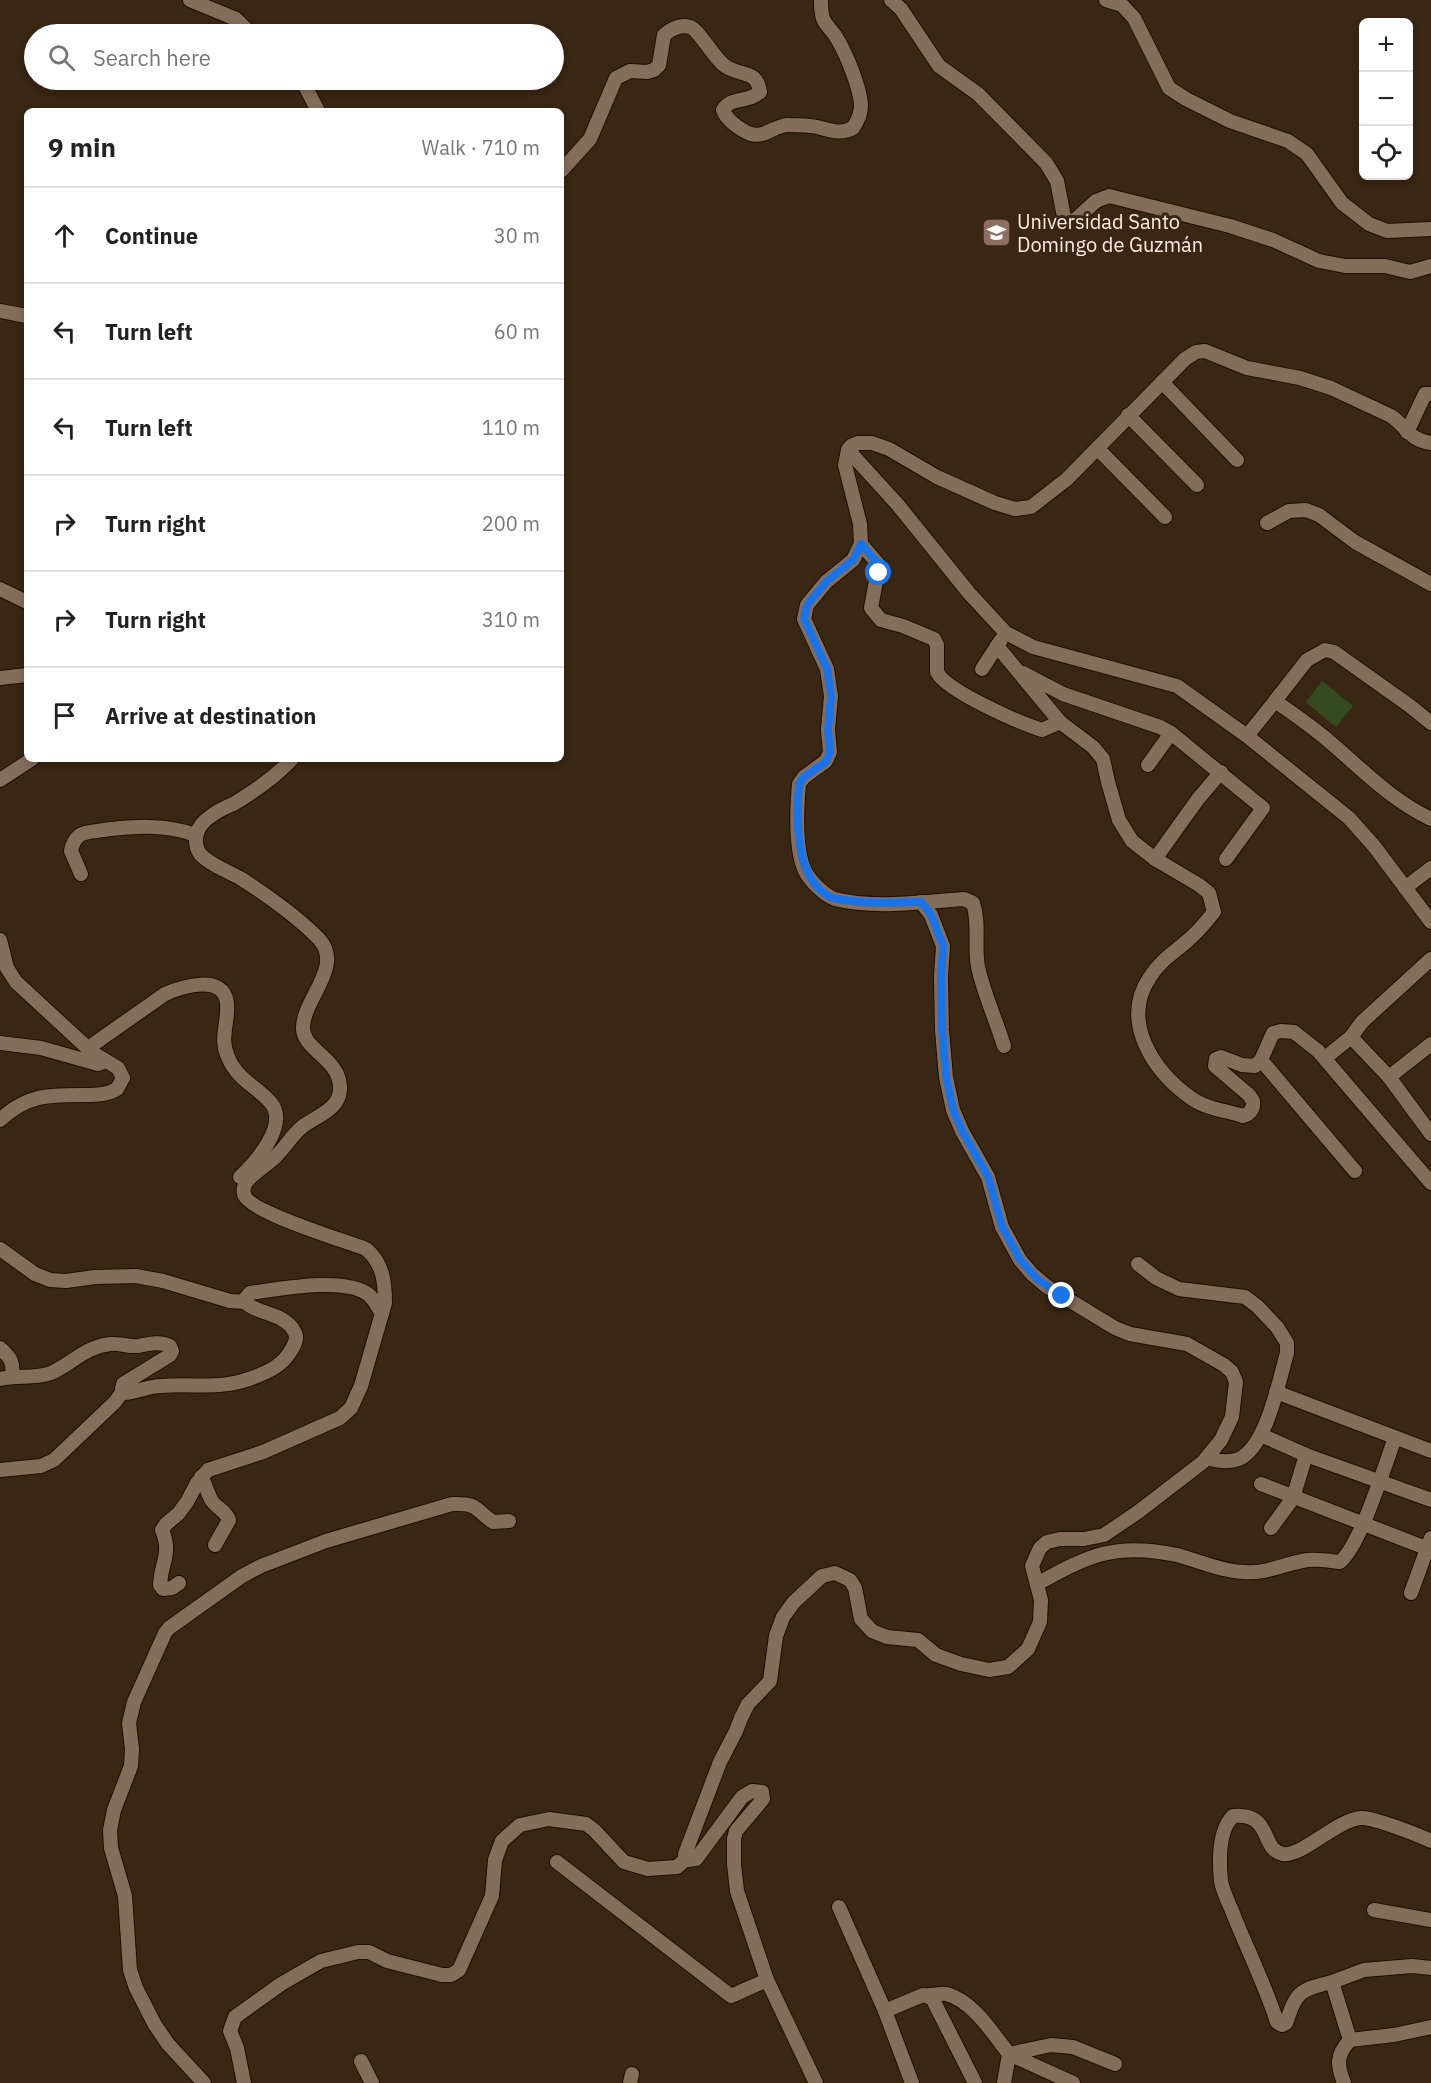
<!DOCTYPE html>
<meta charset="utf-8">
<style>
:root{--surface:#fff;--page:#f2f2f2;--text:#222;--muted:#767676;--line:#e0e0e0}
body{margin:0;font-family:"IBM Plex Sans",sans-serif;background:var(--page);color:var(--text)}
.controls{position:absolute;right:18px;top:18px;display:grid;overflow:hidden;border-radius:9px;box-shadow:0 3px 9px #0003}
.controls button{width:54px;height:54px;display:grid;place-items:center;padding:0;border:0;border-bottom:2px solid var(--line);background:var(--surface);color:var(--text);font:30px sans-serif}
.stop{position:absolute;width:18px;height:18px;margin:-14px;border:4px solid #1a73e8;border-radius:50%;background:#fff}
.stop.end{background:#1a73e8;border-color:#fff;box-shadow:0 2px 6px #0008}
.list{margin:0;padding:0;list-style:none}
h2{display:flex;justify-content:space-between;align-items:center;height:78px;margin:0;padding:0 24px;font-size:26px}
h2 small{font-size:20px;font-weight:400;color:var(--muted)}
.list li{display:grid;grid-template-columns:39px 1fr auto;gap:18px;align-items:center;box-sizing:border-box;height:96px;padding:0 24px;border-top:2px solid var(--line)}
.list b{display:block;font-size:22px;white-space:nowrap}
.list em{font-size:20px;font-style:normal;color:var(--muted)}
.icon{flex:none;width:33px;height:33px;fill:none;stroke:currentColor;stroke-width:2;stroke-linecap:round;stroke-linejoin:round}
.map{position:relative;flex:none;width:1431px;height:2083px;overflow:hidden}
.search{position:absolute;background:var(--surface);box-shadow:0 3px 9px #0003;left:24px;top:24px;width:540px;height:66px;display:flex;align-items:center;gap:15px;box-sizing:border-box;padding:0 21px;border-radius:33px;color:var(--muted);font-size:22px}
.panel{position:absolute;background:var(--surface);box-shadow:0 3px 9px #0003;left:24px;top:108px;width:540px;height:654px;border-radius:9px}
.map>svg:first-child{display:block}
</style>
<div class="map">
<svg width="1431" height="2083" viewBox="0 0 1431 2083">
<rect width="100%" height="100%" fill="#392613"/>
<polygon fill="#334b1f" points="1322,681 1353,706 1336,727 1306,702"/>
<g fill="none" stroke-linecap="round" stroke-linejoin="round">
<defs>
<g id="minor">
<polyline points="190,0 236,19 251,34"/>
<polyline points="891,0 901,9 939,66 978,94 1046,163 1057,181 1064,217 1068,221 1074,221 1096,201 1109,196 1230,226 1273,240 1319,261 1345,266 1385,266 1410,272 1431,266"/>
<polyline points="1106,0 1122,5 1134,18 1169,88 1186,99 1230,121 1288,141 1307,154 1342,203 1369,224 1387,231 1431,229"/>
<polyline points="302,80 318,111"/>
<path d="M561,171L590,139L616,78L630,71L647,72L654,70L659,65L664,35C671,29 680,24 690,27C699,30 713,57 725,66C741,77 757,69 760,92C749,103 731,96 723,110C726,120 742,131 751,134C765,138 775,125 788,125C797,125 808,125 817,127C830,130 840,135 853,128C857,122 861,113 861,106C861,90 847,56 839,42C828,21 821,29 821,0"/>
<polyline points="0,311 27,316"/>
<polyline points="1162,382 1237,460"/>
<polyline points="1128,415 1197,485"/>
<polyline points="1407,432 1425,394 1431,394"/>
<path d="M1431,443C1409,440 1407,427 1391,416L1331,388L1300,378L1247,368L1205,351L1196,352L1185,359L1067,479L1031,507L1015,509L995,503L937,477L889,449L872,443H858L851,446L848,450L898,505L969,593L1006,633L1033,647L1177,686L1247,736L1349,818L1374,846L1431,922"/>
<polyline points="1097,448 1165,517"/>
<path d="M848,450L845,465L860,524L861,544L853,560L826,582L807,605L804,619L827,669L831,696L828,730L830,752L826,761L804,777L799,784C797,807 795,850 805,871C810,881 824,895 835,899C873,909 925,902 964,899L973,903C980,924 974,945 978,967C984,994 996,1020 1004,1046"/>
<polyline points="1267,523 1289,511 1306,510 1319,515 1355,542 1431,584"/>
<path d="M861,544L879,565L871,608L881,620L903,626L934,639L937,645V672C946,691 1020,723 1042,730L1060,722"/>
<polyline points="0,589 27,602"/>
<path d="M997,646L1060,722L1093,747L1103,759L1108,782L1119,820L1132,841L1155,859L1199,885L1209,893L1214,912C1206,922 1197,933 1186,942C1173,953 1159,962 1150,977C1120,1021 1153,1071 1191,1098C1206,1109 1225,1110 1243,1116C1250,1114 1254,1109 1253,1101L1249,1095L1215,1066L1216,1059L1221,1057L1242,1065L1255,1066L1261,1060L1273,1033L1281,1031L1294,1032L1318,1051L1431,1183"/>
<polyline points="982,669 1001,640"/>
<polyline points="1023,673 1063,694 1160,727 1171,733 1263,808 1226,859"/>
<polyline points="0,678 27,675"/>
<polyline points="1275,701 1307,660 1325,650 1334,652 1410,706 1431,723"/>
<path d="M1247,736L1275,701C1291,712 1308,724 1324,737C1359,766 1389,799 1431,819"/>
<polyline points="1148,765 1171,733"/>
<polyline points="0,780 32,759"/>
<polyline points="1155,859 1198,799 1221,772"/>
<path d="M81,874L71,851C72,845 75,839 80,835C87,831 95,832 103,830C136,826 165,824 196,835"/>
<polyline points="1405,888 1431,868"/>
<path d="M0,940L7,968L16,982L93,1053L118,1068L123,1078L117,1089C107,1095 96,1095 85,1095C50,1095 27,1094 0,1120"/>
<polyline points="1351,1037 1362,1022 1431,959"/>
<polyline points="0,1043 41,1048 98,1064 105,1061"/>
<path d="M88,1048L165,994C181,987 224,973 227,1003C229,1022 219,1038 228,1057C237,1080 258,1087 271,1103C289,1125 255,1163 240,1177"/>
<polyline points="1325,1058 1351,1037 1389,1077 1431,1134"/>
<polyline points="1261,1060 1355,1171"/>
<polyline points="1389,1077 1431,1044"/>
<polyline points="0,1249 35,1274 50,1280 66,1281 95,1277 136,1276 163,1281 230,1301 245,1302"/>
<path d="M1138,1264L1156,1278L1179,1289L1245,1297L1257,1306L1277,1327L1287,1343V1353C1279,1380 1267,1446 1239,1459C1228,1463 1217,1461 1207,1458"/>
<path d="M0,1348C10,1357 14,1362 12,1376"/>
<path d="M0,1379C17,1375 35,1379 51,1373C72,1364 84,1347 110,1344C119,1343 129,1347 138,1346C149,1344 159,1341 170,1346L172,1351L170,1355L123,1384L122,1389L124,1393C136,1393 148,1386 161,1386C198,1383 220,1391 257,1376C270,1371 282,1365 290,1352C294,1346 299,1338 294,1331C285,1314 260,1314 247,1304L245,1299L250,1293C279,1289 346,1276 369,1295C375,1300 378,1308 382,1314"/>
<polyline points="1276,1392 1431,1451"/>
<polyline points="1261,1435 1306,1455 1431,1500"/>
<polyline points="0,1470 41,1466 54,1460 115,1402 123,1391"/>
<path d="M201,1477C206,1484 207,1493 212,1501C217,1508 226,1511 229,1520L215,1545"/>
<polyline points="1261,1484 1431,1550"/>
<polyline points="1271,1528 1293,1498 1306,1455"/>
<path d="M179,1583L172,1588L163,1589L160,1585C161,1562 172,1554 162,1530L166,1524L178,1514L187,1502L197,1483L208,1470L263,1452L340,1418L351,1408L361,1386L385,1303C385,1282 383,1263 366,1249C346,1241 248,1212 244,1194C243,1189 244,1185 247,1181C256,1171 269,1164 278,1154C286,1146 293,1134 302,1127C316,1116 342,1109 340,1086C338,1057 302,1050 303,1027C304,998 344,966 319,939C299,918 264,893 240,878C228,871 210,865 201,855C196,849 195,841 197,833C199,826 205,820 211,816C218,810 227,807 235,803C255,791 276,776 292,759"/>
<path d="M1037,1584C1089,1555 1116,1542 1177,1555C1199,1561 1221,1571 1244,1572C1267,1574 1286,1563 1308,1560C1318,1559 1330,1561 1340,1562C1361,1544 1384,1467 1395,1438"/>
<polyline points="1411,1593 1431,1538"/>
<polyline points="557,1862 731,1996 767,1980"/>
<polyline points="839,1907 885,2011 912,2083"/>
<polyline points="1374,1910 1431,1920"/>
<polyline points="1431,1968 1412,1966 1364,1970 1332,1982 1350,2040 1394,2035 1431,2027"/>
<path d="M1332,1982C1299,1990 1297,1991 1286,2023L1282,2025L1277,2022C1265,1985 1248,1951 1234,1916C1230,1905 1223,1893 1221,1881C1219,1861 1218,1831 1233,1816C1273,1812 1260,1850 1283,1854C1302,1857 1336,1820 1361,1818C1373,1817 1418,1835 1431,1841"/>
<path d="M928,1995C934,1995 942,1993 947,1994C974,2002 993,2034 1009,2054L1004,2083"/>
<polyline points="885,2011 923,1995 932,1998 975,2083"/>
<polyline points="361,2061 372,2083"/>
<path d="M204,2083L168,2044L155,2025L136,1988L130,1970L125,1896L111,1848L110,1830L114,1810L131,1766L132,1749L129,1723L134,1702L165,1633L169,1628L242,1576L261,1566L326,1541L452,1504C479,1503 474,1509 493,1522L509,1521"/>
<polyline points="244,2083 237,2048 230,2031 235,2017 281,1984 321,1961 358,1952 369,1952 387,1961 442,1975 451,1975 459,1970 492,1896 495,1860 502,1841 520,1825 549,1819 586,1824 594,1830 624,1862 648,1869 677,1867 687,1858"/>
<polyline points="630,2083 632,2074"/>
<polyline points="816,2083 767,1980 737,1891 734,1864 734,1839 736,1831 763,1799 762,1792 752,1791 742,1797 696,1859 688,1860 685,1854 720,1762 736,1731 741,1718 748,1704 770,1681 776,1636 783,1617 794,1602 822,1576 835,1573 850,1580 855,1588 861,1619 872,1631 887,1637 918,1640 936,1655 961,1664 989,1670 1008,1667 1028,1649 1040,1622 1041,1600 1032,1566 1040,1548 1047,1542 1060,1539 1084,1539 1104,1535 1138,1512 1203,1462 1221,1440 1232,1417 1236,1382 1232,1372 1224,1365 1187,1344 1130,1334 1115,1328 1046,1286 1032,1274 1020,1260 1002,1227 988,1177 962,1131 953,1110 946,1077 942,1030 941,977 943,946 931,915 921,902"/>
<polyline points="1073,2083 1009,2054 1051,2045 1073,2047 1115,2064"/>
<path d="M1344,2083C1337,2065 1336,2055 1350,2040"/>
</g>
</defs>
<use href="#minor" stroke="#200e00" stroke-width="16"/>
<use href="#minor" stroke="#856e59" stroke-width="14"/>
</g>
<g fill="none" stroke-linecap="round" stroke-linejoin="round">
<path stroke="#1a73e8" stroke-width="8" d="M879,573V565L861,544L853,560L826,582L807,605L804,619L827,669L831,696L828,730L830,752L826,762L804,777L799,784C796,819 794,881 832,898C838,900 845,900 851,901C875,904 897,903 921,902L931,915L943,946L941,977L942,1030L946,1077L953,1110L962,1131L988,1177L1002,1227L1020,1260L1038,1280L1062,1296"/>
</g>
<defs>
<symbol id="university-square" viewBox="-11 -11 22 22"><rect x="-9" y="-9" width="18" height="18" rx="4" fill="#8d6e63" stroke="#392613"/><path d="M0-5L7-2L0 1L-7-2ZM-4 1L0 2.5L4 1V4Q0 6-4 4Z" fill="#fff"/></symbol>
</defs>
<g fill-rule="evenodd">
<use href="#university-square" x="980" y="216" width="33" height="33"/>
</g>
<g text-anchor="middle" stroke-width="6" stroke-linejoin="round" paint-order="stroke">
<g font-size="20" fill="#faede1" stroke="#392613" text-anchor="start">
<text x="1017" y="229">Universidad Santo<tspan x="1017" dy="23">Domingo de Guzmán</tspan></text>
</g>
</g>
</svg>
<div class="controls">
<button>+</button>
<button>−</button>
<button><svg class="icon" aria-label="locate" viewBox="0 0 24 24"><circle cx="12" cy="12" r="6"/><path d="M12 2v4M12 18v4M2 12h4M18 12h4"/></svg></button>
</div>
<div class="stop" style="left:879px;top:573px"></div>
<div class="stop end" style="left:1062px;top:1296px"></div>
<div class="search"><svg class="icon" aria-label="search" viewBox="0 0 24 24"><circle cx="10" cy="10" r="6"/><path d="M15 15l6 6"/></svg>Search here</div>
<section class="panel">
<h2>9 min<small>Walk · 710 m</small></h2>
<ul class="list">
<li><svg class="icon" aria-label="ahead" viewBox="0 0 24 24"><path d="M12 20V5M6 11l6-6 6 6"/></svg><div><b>Continue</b></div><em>30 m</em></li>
<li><svg class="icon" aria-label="left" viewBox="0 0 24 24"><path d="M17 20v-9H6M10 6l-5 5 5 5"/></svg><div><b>Turn left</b></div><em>60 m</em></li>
<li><svg class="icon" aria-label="left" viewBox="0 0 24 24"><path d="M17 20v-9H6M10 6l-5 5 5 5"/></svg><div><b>Turn left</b></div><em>110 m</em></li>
<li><svg class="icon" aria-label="right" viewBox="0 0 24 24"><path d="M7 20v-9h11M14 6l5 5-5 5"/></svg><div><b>Turn right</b></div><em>200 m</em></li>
<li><svg class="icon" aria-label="right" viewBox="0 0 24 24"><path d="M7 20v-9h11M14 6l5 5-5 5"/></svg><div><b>Turn right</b></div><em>310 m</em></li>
<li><svg class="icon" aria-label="arrive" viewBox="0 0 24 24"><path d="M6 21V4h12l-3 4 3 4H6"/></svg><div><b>Arrive at destination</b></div></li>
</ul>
</section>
</div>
